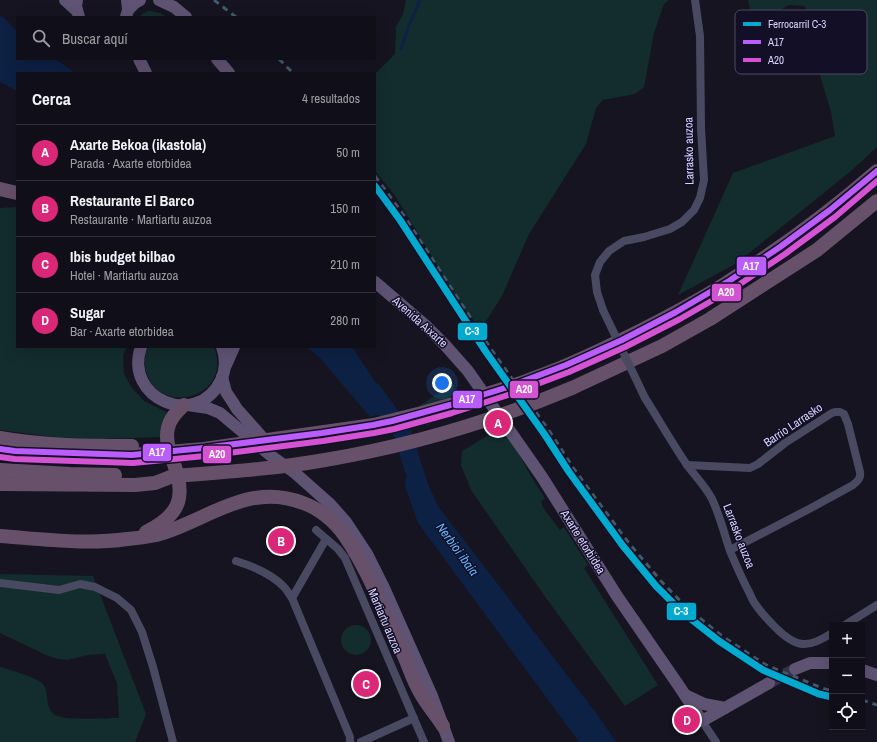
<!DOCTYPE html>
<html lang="es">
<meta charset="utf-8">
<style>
:root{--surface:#100f19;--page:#1e1d26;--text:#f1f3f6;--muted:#9c9ca2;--line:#302f38;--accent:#db2777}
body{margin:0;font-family:"Archivo Narrow",sans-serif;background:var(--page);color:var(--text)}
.controls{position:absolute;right:12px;bottom:12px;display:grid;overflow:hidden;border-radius:0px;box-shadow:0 4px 16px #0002}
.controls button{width:36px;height:36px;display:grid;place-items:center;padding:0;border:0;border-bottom:1px solid var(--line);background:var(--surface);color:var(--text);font:20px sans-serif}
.you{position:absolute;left:442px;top:383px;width:14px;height:14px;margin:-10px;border:3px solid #fff;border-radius:50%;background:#1a73e8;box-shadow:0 0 0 6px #1a73e833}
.badge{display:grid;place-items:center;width:26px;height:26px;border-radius:50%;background:var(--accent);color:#fff;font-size:13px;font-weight:700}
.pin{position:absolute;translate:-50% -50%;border:2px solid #fff;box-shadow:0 1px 4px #0006}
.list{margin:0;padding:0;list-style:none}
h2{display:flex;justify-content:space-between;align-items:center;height:52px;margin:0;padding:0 16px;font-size:17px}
h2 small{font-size:13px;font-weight:400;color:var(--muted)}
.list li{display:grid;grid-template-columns:26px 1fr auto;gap:12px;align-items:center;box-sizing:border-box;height:56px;padding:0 16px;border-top:1px solid var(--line)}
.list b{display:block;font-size:15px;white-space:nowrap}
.list p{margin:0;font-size:13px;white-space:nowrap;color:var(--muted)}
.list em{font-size:13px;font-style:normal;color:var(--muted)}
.icon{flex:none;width:22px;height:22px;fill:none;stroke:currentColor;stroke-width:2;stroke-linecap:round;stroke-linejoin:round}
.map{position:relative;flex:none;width:877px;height:742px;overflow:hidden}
.search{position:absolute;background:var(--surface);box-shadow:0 4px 16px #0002;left:16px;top:16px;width:360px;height:44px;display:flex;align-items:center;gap:10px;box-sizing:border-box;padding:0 14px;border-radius:0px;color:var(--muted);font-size:15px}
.panel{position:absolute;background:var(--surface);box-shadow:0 4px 16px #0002;left:16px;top:72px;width:360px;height:276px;border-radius:0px}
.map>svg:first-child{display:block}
</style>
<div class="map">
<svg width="877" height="742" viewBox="0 0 877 742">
<rect width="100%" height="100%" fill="#161421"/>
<g fill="#132c2d">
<polygon points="406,0 669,0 664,4 654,33 644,87 635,94 603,100 596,108 586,144 529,234 502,296 481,329 462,307 396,197 375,171 375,74 395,54 396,27 403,14"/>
<path d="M748,0H877V147L851,171L737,263L678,295L733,173L835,136L831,112L812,49L809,14L804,6L789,5L777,12L775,50C767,51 759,49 753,43L750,8Z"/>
<polygon points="149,11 160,13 167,17 140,17 143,13"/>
<polygon points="17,207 17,347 127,347 123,355 124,374 132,388 144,401 168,413 160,437 76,440 0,430 0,208"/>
<path d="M148,347H214C234,398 158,418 146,371C144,363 145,355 148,347Z"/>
<polygon points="453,383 459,405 427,426 415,409"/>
<path d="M503,426C517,450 529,475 545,498L541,502L544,509L560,530L564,527L588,565L584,568L658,685L625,706L546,598L471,490L461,465L462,451Z"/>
<path d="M0,574L93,576L146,714L135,742H0V667C10,670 36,677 43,684C50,692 44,709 55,715C65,721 105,718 119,718L117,683L104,652V654L88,655L67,660L58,659L46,655L0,633Z"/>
<circle cx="356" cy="640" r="15"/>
</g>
<g fill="#0d2144">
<polygon points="0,16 4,18 17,31 17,59 55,59 75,73 17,73 17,91 0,82"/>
<polygon points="307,347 352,347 394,410 370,417 320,358"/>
<polygon points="422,471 438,506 599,717 616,742 579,742 418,523 405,486 406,478"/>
</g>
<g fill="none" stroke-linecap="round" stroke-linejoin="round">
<polyline stroke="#0d2144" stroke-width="3" points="401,49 408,28 420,0"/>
<polyline stroke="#0d2144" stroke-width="18" points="373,391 402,432 413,467 423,497"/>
<polyline stroke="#333142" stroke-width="12" stroke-dasharray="12 6" stroke-linecap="butt" points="769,683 795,669"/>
<g stroke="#4a4962" stroke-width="8">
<polyline points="603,310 597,292 595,275 600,262 609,251 624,241 644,237 670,229 682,222 694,210 700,198 704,180 701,128 700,36 695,0"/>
<path d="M645,398C659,420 672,443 687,465C695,476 706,487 712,499C720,516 724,533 730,551C736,565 742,579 749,592C751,596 753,602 756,605C762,614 769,621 776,628C796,648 808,649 832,633"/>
<path d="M687,465L750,468L758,464L785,443L832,413L835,412H840L844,414L848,424L860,472C861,478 858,481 853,485L811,508L730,550"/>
<polyline points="316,530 338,549 345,558 424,742"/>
<path d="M236,561C252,566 273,575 284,587C287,590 289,594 292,598L350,737V742"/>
<polyline points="0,583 59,590 80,584 95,587 117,598 131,610 142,632 153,667 173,742"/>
<polyline points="292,598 326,539"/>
<polyline points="845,625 877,605"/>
<polyline points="702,721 716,742"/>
<polyline points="361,742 414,718"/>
</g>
<g stroke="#5e5373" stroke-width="12">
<polyline points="65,0 77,11"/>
<polyline points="77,0 76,6 79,17"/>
<polyline points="159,0 174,7 186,17"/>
<polyline points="128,10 135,3 140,0"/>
<polyline points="126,17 128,10 127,0"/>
<polyline points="139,59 146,73"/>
<polyline points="217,59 229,73"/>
<polyline points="375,282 425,325 445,345 468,371 542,477 617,596 679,686 702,721 769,683"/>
<path d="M141,347C123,399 197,430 221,380C226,370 226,357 222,347"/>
<polyline points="226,365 234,347"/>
<polyline points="222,377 226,392 232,401 237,409 270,446"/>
<polyline points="188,405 208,408 220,413 270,455 295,473 330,504 346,522 367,554 384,588 432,696 449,742"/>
<polyline points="795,669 810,663 832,663"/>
<polyline points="862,670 877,675"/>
<polyline points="685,695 704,704 725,708"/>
</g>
<g stroke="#67516a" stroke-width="14">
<polyline points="0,189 17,193"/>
<path d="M563,367C613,345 662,321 710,293C727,283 744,271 761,260C801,233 840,203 877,171"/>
<polyline points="572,388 662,346 710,319 817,250 877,201"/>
<path d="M0,438C44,446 88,446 132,446"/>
<polyline points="0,449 24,451"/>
<polyline points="0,470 70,474 115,475"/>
<polyline points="0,484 135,485 155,483 173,476"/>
<path d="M146,532C178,516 187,499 174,464C169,452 165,440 168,428C170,418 177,412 184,405"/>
<path d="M0,536C41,539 86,545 127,539C138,538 152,537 163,533C210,518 250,482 303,503C320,509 334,521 345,536C370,573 386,617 405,658C410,670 414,683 421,694C427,705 436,715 443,726"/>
</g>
<g stroke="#43596b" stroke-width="3" stroke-dasharray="6 5" stroke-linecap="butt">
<polyline points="214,0 236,17"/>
<polyline points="279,59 293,73"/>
<polyline points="375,176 405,217 491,349 550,432 574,469 628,542 661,581 686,607 722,636 766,665 822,688 832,691"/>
<polyline points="862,700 877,705"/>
</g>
<polyline stroke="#4a4962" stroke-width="8" points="603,310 645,398"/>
<g stroke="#67516a" stroke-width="14">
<polyline points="132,455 204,449 374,425 422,413 475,398 521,383 563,367"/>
<path d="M173,476C224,472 274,469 325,460C409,446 493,421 572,388"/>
</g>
<defs>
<polyline id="bus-1" points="0,449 15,451 132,455 204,448 322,433 373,425 392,421 450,405 508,387 566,365 622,340 676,312 729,281 780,247 830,210 877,171"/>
<polyline id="bus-2" points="0,457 15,459 133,463 205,456 323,441 374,433 394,429 452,413 511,394 569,372 625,347 680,319 734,288 785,254 835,217 877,181"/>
</defs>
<use href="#bus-1" stroke="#130f26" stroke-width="9"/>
<use href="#bus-2" stroke="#130f26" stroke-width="9"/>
<use href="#bus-1" stroke="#bb5cff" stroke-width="6"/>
<use href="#bus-2" stroke="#d353d3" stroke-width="6"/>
<defs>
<polyline id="rail-1" points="375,186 400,220 486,352 545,435 569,472 623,546 656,586 682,612 719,641 763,670 819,694 832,697"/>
</defs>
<use href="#rail-1" stroke="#130f26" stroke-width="10"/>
<use href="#rail-1" stroke="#00a9ce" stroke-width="7"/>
</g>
<g text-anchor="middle" stroke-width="3" stroke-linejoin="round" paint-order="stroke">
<g font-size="12" fill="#d9d4ff" stroke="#130f26">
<text transform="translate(689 151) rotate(-91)" y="4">Larrasko auzoa</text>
<text transform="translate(420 322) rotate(42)" y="4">Avenida Aixarte</text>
<text transform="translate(793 425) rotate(-34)" y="4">Barrio Larrasko</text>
<text transform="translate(739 536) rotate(69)" y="4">Larrasko auzoa</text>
<text transform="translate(583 542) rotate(58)" y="4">Axarte etorbidea</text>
<text transform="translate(385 621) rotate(67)" y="4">Martiartu auzoa</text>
</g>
<g font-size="13" font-style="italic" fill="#62b6ff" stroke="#130f26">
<text transform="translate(458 549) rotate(54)" y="5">Nerbioi ibaia</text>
</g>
</g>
<rect x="735" y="10" width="132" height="64" rx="6" fill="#130f26" stroke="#4e4a67" stroke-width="1"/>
<rect x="743" y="22" width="18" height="4" fill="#00a9ce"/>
<rect x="743" y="40" width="18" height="4" fill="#bb5cff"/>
<rect x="743" y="58" width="18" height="4" fill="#d353d3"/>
<g font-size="11" fill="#d9d4ff">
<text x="768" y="28">Ferrocarril C-3</text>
<text x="768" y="46">A17</text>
<text x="768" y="64">A20</text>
</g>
<g stroke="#130f26" stroke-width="1.5">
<rect x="736" y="256" width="31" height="20" rx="4" fill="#bb5cff"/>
<rect x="711" y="283" width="31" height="19" rx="4" fill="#d353d3"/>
<rect x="457" y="322" width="31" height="19" rx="4" fill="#00a9ce"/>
<rect x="509" y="380" width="30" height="19" rx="4" fill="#d353d3"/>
<rect x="452" y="390" width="31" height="19" rx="4" fill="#bb5cff"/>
<rect x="142" y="443" width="30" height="19" rx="4" fill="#bb5cff"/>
<rect x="202" y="445" width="30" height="19" rx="4" fill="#d353d3"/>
<rect x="666" y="602" width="31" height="19" rx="4" fill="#00a9ce"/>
</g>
<g font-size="11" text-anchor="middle" font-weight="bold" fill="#fff">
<text x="751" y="270">A17</text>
<text x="726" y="296">A20</text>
<text x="472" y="335">C-3</text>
<text x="524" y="393">A20</text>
<text x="467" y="403">A17</text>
<text x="157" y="456">A17</text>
<text x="217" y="458">A20</text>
<text x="681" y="615">C-3</text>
</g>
</svg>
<div class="controls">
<button>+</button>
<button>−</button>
<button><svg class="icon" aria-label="locate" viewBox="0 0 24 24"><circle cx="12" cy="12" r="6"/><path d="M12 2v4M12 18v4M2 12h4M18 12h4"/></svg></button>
</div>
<div class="you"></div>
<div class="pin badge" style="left:498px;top:423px">A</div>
<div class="pin badge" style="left:281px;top:541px">B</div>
<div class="pin badge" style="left:366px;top:684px">C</div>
<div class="pin badge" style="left:687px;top:720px">D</div>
<div class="search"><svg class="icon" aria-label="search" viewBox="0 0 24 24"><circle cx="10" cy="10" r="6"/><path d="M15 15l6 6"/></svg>Buscar aquí</div>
<section class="panel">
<h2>Cerca<small>4 resultados</small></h2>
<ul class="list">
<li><span class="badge">A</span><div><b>Axarte Bekoa (ikastola)</b><p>Parada · Axarte etorbidea</p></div><em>50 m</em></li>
<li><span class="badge">B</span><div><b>Restaurante El Barco</b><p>Restaurante · Martiartu auzoa</p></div><em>150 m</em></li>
<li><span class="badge">C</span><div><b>Ibis budget bilbao</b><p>Hotel · Martiartu auzoa</p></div><em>210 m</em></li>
<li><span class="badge">D</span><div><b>Sugar</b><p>Bar · Axarte etorbidea</p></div><em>280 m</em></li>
</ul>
</section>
</div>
